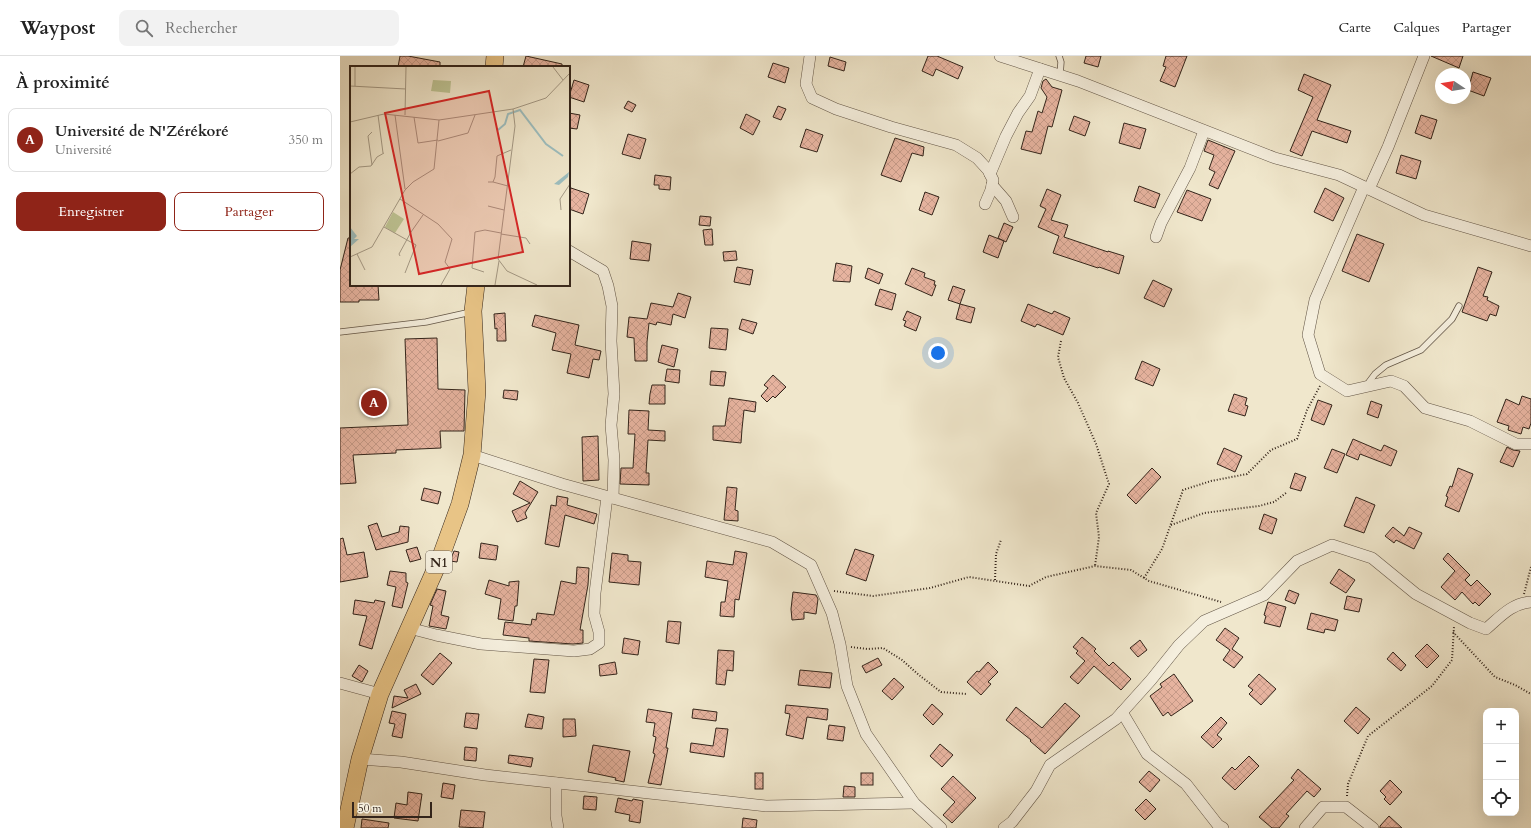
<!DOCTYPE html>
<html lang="fr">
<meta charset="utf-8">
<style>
:root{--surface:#fff;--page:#f2f2f2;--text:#222;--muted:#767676;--line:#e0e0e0;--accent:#8f2418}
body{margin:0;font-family:Cardo,serif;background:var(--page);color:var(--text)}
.controls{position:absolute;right:12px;bottom:12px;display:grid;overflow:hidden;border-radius:8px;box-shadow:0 4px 16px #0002}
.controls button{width:36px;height:36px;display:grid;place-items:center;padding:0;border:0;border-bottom:1px solid var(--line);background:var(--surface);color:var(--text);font:20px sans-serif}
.compass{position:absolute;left:1095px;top:12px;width:36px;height:36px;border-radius:50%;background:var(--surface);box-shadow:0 4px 16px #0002;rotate:282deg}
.scale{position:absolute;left:12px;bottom:10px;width:80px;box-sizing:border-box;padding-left:4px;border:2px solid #33241a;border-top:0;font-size:11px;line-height:14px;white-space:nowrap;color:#33241a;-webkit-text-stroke:3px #f5efde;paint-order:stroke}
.you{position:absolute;left:598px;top:297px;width:14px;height:14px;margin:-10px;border:3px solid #fff;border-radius:50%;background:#1a73e8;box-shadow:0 0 0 6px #1a73e833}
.badge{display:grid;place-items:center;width:26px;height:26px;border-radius:50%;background:var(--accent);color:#fff;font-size:13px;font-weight:700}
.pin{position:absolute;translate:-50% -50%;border:2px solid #fff;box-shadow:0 1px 4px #0006}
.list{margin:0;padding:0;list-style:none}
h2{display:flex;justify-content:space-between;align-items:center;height:52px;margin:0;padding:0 16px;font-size:17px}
h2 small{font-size:13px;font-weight:400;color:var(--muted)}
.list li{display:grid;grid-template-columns:26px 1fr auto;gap:12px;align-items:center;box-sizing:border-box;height:64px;margin:0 8px 8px;padding:0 8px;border:1px solid var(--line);border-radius:8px}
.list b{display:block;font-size:15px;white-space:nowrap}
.list p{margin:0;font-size:13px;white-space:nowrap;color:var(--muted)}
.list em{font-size:13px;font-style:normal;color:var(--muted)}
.actions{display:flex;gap:8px;padding:12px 16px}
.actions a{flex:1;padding:9px 0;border:1px solid var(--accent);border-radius:8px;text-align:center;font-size:14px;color:var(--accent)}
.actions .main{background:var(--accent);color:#fff}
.icon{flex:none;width:22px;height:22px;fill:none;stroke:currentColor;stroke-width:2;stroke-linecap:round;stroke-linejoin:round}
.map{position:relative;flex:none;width:1191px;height:772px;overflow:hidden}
header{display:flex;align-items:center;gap:24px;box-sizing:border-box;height:56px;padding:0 20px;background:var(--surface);border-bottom:1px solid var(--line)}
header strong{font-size:19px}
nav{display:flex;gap:22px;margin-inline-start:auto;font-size:14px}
.search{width:280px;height:36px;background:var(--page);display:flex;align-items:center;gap:10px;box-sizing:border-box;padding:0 14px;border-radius:8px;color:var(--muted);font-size:15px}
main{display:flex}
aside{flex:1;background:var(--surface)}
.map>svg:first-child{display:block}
</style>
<header>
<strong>Waypost</strong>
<div class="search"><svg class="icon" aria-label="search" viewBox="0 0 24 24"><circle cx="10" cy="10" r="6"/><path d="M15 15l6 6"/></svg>Rechercher</div>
<nav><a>Carte</a><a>Calques</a><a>Partager</a></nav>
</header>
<main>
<aside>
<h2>À proximité<small></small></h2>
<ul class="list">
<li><span class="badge">A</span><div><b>Université de N'Zérékoré</b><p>Université</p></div><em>350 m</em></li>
</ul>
<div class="actions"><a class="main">Enregistrer</a><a>Partager</a></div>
</aside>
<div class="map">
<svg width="1191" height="772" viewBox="0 0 1191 772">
<defs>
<pattern id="building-cross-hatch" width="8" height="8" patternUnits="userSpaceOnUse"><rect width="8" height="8" fill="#e6b39f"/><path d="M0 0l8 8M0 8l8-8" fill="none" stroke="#c69a88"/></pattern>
</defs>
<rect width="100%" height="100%" fill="#f0e7cc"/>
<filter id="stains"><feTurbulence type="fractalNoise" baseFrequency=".005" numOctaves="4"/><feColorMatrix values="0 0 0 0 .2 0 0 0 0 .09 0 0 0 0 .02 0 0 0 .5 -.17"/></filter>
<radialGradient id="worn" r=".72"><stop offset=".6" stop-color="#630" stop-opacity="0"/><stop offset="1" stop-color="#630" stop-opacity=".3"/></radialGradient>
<g fill="url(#building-cross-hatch)" stroke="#33241a">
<polygon points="60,0 68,0 100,6 100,11 58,11"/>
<polygon points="186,0 222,8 222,11 183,11"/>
<polygon points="588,0 597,0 623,11 618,23 596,13 593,20 582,15"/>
<polygon points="746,0 761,0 758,11 744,7"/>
<polygon points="826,0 847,0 835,31 820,25 826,11 823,10"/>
<polygon points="1091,0 1123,0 1119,12"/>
<polygon points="490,1 506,6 504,15 488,10"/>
<polygon points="433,7 449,12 445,27 428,21"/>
<polygon points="1133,16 1151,22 1144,40 1128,34"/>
<polygon points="964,18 991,29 977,64 1011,75 1007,87 972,75 962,100 950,95 973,41 958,34"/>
<polygon points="706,23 712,31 722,34 712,71 708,70 701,98 681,93 686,75 692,76 698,55 702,57 707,41 701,32 703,25"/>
<polygon points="234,24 249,29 244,46 229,41"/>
<polygon points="288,45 296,49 292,56 284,52"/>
<polygon points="438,50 446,53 441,64 433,61"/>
<polygon points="229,57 240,59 237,73 229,72"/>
<polygon points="406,58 420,65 413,79 400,72"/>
<polygon points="1081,59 1097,64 1091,83 1075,77"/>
<polygon points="734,60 750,66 745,80 729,74"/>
<polygon points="784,67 806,73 800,93 779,87"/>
<polygon points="466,73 483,79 477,96 460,91"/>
<polygon points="288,78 306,83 300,103 282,98"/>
<polygon points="555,82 584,91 583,100 572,97 561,126 541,119"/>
<polygon points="868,84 895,95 878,133 869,129 875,116 869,113 874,99 864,95"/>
<polygon points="1061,99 1081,105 1076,123 1056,117"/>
<polygon points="315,119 331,121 330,134 319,133 319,129 314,129"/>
<polygon points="799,130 820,138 815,152 794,145"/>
<polygon points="231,132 249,138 243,158 229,153 229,139"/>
<polygon points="985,132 1004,142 993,165 974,156"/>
<polygon points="707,133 721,139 711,164 728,169 724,181 768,196 768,195 784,200 779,218 759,211 758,212 713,197 719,180 698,171 706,153 700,150"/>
<polygon points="847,134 871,143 862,165 837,156"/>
<polygon points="585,136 599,141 592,159 579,154"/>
<polygon points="360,160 371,161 370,170 359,169"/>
<polygon points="664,167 673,171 666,186 658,182"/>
<polygon points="372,173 373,189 365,189 363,174"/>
<polygon points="1017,178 1044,188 1029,226 1002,215"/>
<polygon points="649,179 664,185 658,202 643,196"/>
<polygon points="8,182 11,182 11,229 38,229 39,244 19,244 19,246 0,246 0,214"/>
<polygon points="292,185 311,188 309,205 290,203"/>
<polygon points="396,195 397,204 384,205 383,196"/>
<polygon points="496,207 512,210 510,226 493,225"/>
<polygon points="397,211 413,214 410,229 394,226"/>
<polygon points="1138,211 1152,216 1143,240 1148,241 1147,244 1159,250 1156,260 1150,258 1147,265 1122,256"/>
<polygon points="528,212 543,218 539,228 525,222"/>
<polygon points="572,212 585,217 584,221 595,225 594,229 596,229 592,240 565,228"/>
<polygon points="813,224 832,233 824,251 804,242"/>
<polygon points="613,230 625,234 620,248 608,244"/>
<polygon points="540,233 556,238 552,254 535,249"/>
<polygon points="338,237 351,241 345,262 333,258 331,269 317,266 316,269 309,267 307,286 307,305 295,305 294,282 287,281 289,261 307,263 311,247 333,251"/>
<polygon points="620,248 635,252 631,267 616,263"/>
<polygon points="688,248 712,258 714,255 730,262 723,279 697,268 695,271 681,265"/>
<polygon points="567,255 581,261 576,275 564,270 566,265 563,264"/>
<polygon points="165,257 166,285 157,285 157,272 155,273 154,258"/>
<polygon points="195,259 239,269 235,289 261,295 259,304 253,303 249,322 227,317 231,298 212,294 216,277 192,270"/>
<polygon points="402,263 417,267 413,278 399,273"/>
<polygon points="371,272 388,273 386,294 369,292"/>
<polygon points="97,282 98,333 125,334 124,375 100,375 101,392 56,394 56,397 13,399 16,427 0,428 0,372 68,369 65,283"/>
<polygon points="322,289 338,293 334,311 318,306"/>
<polygon points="802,305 820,313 813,330 795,323"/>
<polygon points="327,313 340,314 339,327 325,325"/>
<polygon points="371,315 386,316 384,330 370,329"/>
<polygon points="433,319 446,331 435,342 433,340 427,346 421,340 428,332 424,329"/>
<polygon points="312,329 325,329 325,348 309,348 310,338"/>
<polygon points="164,334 178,335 177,344 163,342"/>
<polygon points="894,338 907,342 905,349 908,350 905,360 888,355"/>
<polygon points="1182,340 1191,343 1191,367 1189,373 1183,371 1181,378 1168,374 1169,370 1157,366 1166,343 1179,349"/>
<polygon points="389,342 416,346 415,356 404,354 402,373 401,387 373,384 373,370 385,370"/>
<polygon points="978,344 992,349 984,369 971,364"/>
<polygon points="1031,345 1042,349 1038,362 1027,358"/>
<polygon points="289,354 309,355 308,374 325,375 325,385 308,384 306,417 309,417 309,429 280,428 281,412 293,412 295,378 288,378"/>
<polygon points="258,380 259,424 243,425 242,381"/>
<polygon points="1013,383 1041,395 1044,389 1057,395 1051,410 1020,398 1018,404 1006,399"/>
<polygon points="1167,391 1173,394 1180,395 1173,411 1160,406"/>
<polygon points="884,392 902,400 895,416 877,408"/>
<polygon points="992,393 1005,398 997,417 984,412"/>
<polygon points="812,412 821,421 796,448 787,439"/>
<polygon points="1118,412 1133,418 1119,456 1105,450 1108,441 1106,440 1110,430 1112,431"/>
<polygon points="955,417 966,421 961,435 950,432"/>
<polygon points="180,425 198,436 185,457 187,462 177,466 172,455 190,447 173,438"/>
<polygon points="387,431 397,432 395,454 398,455 398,465 384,464"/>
<polygon points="84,432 101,436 98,448 81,444"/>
<polygon points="217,440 228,442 227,449 257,458 254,468 225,459 219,491 205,488 211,449 216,450"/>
<polygon points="1016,441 1035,449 1024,477 1004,470"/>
<polygon points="924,458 937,463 932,478 919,473"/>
<polygon points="37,467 42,481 59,476 60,470 69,471 68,486 36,494 28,470"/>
<polygon points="1053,471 1064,480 1069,471 1082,477 1074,493 1056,484 1054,487 1045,480"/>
<polygon points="3,482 7,499 24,496 28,521 0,526 0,483"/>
<polygon points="141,487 158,490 156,504 139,502"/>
<polygon points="77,491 81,503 70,506 66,494"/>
<polygon points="515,493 534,499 526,525 506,518"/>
<polygon points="114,495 119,496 117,506 110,505"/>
<polygon points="395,495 407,497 399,544 395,543 394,561 380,560 381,546 385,546 388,525 365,521 367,505 393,509"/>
<polygon points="272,497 288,499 288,505 301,506 299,529 269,526"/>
<polygon points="1108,497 1130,519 1125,524 1131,530 1137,524 1151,538 1139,550 1135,546 1133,548 1122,536 1115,544 1101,531 1115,515 1103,503"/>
<polygon points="237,511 249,512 248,529 240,574 243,574 243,587 233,588 189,585 189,582 163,579 165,566 191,569 192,563 196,564 197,557 214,559 221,525 236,528"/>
<polygon points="999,513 1015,524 1006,537 990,527"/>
<polygon points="50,515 66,517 66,526 68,527 62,552 52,550 56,531 47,529"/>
<polygon points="149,524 169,530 169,526 179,525 177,550 175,550 173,565 158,563 161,543 145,538"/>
<polygon points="97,533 106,535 101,559 109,561 106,573 89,570 93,550 90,549"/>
<polygon points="949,534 959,538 955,548 945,544"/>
<polygon points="453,536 476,539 478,543 476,558 464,556 464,563 452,564 451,553"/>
<polygon points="1007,540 1022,543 1019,556 1004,553"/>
<polygon points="15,544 34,547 35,544 45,546 32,593 19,589 27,560 13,558"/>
<polygon points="928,546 946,551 940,571 924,567 926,560 924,559"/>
<polygon points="971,557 998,564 995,575 985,573 984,577 967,573"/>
<polygon points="328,565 341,566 339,588 326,586"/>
<polygon points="885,572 899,582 892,593 903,601 894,612 883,604 890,594 876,584"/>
<polygon points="742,581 756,593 754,595 769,610 773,606 791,623 781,634 754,610 738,628 730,621 745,605 736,597 738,595 733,591"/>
<polygon points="284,582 300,585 298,599 282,597"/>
<polygon points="800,584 807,594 798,601 790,592"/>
<polygon points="1087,588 1099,600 1087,612 1075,600"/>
<polygon points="378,594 394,595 393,615 387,614 385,629 376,628"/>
<polygon points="1053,596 1066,609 1061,615 1047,603"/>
<polygon points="100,597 112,607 93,629 81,619"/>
<polygon points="538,602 542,609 526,617 522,610"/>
<polygon points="194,603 209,604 205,637 190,636"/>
<polygon points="275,606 277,618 260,620 259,609"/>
<polygon points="648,606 658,616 648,626 651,628 641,639 627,626 637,615 639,616"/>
<polygon points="19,609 28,615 22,626 12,620"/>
<polygon points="460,614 492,617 490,632 458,629"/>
<polygon points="834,618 853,645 831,660 828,656 823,660 810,640 822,631 820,628"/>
<polygon points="919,618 936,633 921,649 909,638 913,634 908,630"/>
<polygon points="554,622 564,631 552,644 542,635"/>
<polygon points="76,628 81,638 52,652 54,640 68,642 64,634"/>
<polygon points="725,647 740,660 705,698 690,685 691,684 666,664 676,651 702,672"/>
<polygon points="592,648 603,658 593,669 583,659"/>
<polygon points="446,649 488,653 487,664 467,661 463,683 446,679 450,658 445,657"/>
<polygon points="1016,651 1030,663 1018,678 1004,665"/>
<polygon points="308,653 332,657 326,692 328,692 321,729 308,727 315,698 313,697 316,681 313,680 315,667 306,666"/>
<polygon points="353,653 377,656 376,665 352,662"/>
<polygon points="52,655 66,658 62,682 52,680 55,668 49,667"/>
<polygon points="126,657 139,658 137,673 124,671"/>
<polygon points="188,658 204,661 202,673 185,671"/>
<polygon points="881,661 887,667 877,679 882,683 873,692 861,681"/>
<polygon points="223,663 235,663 236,680 223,681"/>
<polygon points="489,669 505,671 503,685 487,683"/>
<polygon points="376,672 388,673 384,701 350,696 351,687 373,690"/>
<polygon points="600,688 613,699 602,711 590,700"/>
<polygon points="253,689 290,695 284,726 275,724 276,722 248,716"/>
<polygon points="125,691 137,692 136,705 124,704"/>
<polygon points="169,699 193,702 191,711 168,707"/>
<polygon points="909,700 919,710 895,734 882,722 892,711 895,714"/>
<polygon points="958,713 981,733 974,741 967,735 946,758 949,760 939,772 932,772 919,761 954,724 951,722"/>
<polygon points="809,715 820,724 810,736 799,726"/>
<rect x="415" y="717" width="8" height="16"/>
<rect x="521" y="717" width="12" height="12"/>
<polygon points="613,720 636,742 612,767 603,759 615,746 601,733"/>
<polygon points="1050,724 1062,736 1050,749 1044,743 1046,741 1040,735"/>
<polygon points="103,727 115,729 113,743 101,741"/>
<polygon points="504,730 515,731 515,741 503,741"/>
<polygon points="68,736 82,738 78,765 54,762 56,747 67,749"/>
<polygon points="244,740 257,741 256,754 243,753"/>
<polygon points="278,742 292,745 293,743 303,745 300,767 289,765 290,759 275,756"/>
<polygon points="806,743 816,753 805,764 795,754"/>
<polygon points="121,754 145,756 143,772 119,771"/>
<polygon points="1049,760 1062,772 1040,772 1040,770"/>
<polygon points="403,762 417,764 416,772 402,772"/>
<polygon points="22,763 49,767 48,772 21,772"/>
</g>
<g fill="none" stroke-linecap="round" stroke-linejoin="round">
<defs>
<g id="service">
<polyline points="719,0 721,6 720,19"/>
<polyline points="0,276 86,266 131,256"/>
<polyline points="1026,330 1035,318 1046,309 1081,294 1112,263 1119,250"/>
</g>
<g id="minor">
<polyline points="470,0 466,28 472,42 496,53 551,71 616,89 637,102 648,114 653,124 651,134 645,148"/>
<polyline points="660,0 738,25 935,102 999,119 1084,159 1191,190"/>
<polyline points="650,118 666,80 678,57 690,40 700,13"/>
<polyline points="652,129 666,145 673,161"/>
<polyline points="1024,131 975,244 968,279 980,318 1007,335 1051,325 1064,330 1085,352 1130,365 1176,388 1191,388"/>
<polyline points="1029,133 1048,91 1084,0"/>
<polyline points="816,181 821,167 850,112 864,75"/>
<polyline points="229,195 263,215 268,230 272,250 271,285 274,338 271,369 274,404 273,442"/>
<polyline points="132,399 222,428 432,486 471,509 492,557 500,588 507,630 526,678 574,747 601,772"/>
<polyline points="69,572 96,579 141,588 234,595 250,593 259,587 259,576 254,558 255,537 267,441"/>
<polyline points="0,627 40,638"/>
<polyline points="782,656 807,698 846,728 878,769 883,772"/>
<polyline points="20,703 61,706 145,719 426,750 574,747"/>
<polyline points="216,727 216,760 218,772"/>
<path d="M664,772L672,766L696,735L710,709L776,663L811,624L839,589L864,565L924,539L957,505L992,489L1032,502L1076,538L1130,567L1146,573C1160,561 1172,547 1191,546"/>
<polyline points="965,772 983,751 1006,751 1033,772"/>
</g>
<g id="primary">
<polyline points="154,11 155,0"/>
<polyline points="5,772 20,703 40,638 100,503 120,448 132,399 137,335 133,255 136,229"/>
</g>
</defs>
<use href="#service" stroke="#625546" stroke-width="7"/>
<use href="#minor" stroke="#625546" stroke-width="12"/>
<use href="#primary" stroke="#33241a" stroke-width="18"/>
<g stroke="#33241a" stroke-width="2" stroke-dasharray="1 2" stroke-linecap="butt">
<polyline points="721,285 718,301 724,322 738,347 756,388 769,428 756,457 759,481 755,510"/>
<polyline points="831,469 864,457 919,450 934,446 946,437"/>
<polyline points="804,522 822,493 843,434 871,425 907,418 931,394 957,383 967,354 980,330"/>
<polyline points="655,524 656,498 661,484"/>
<polyline points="494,535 533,540 590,532 629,521 689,530 706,521 755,510 791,514 809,525 881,546"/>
<polyline points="1184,538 1191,511"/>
<polyline points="1113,576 1155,621 1175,629 1191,638"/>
<polyline points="511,591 527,593 543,592 562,604 579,619 601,636 627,638"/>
<polyline points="1007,740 1008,728 1028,680 1092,630 1112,604 1114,571"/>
</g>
<use href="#service" stroke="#f5efde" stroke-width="5.5"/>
<use href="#minor" stroke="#f5efde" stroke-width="11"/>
<use href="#primary" stroke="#e8c486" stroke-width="17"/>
</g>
<g text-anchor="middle" stroke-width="4" stroke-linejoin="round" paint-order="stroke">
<rect fill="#f5efde" stroke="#6d6155" stroke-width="1" x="86" y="495" width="26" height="22" rx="3"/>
<g font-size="13" font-weight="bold" fill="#33241a">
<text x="99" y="511">N1</text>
</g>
</g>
<g transform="translate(10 10)">
<rect width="220" height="220" fill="#f0e7cc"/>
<path d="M83,14L101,15L100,27L81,25ZM43,146L54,153L45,167L35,161Z" fill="#bec494"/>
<path d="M219,106L218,111L209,119L204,118ZM0,161L7,170L4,173H9L0,181Z" fill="#9dbebf"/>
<path fill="none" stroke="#9dbebf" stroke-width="2" d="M148,64L155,58L158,48L170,44L196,78L213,90"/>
<path fill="none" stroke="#a49985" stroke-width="1" d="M203,1L213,14M0,20L56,23M5,20V1M163,43L165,60L148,193L157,205L187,219M28,49L33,87M45,49L55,123M55,49L56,1M64,51L68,77L88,74M0,56L34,48L89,54L163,43L196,32L220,7M88,75L118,67L125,49M22,99L18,70L22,66M0,108L9,101L21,100L27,91L34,87M138,116H143L145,111L147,90L161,84M143,116L158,120M50,133L88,158L102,173L95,196L100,203L91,219M138,140L154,144M211,144L210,133L220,118M34,161L66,179L55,207M151,168L176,172L180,178M7,188L15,204M50,190L49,188L61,166L73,149M0,191L22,181L55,124L63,116L84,103L89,54M134,206L122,202L125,166L135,164L151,167M145,219L149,195"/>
<path fill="#d62828" fill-opacity="0.15" stroke="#d62828" stroke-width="2" d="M139,25L173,186L69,208L35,47Z"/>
<rect width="220" height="220" fill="none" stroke="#33241a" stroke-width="2"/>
</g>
<rect width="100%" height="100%" filter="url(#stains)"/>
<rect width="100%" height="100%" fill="url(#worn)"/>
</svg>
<div class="controls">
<button>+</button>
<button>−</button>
<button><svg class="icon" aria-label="locate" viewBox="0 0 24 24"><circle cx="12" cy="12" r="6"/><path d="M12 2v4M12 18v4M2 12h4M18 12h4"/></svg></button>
</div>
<svg class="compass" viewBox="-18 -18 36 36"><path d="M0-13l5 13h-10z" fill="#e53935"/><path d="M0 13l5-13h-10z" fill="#767676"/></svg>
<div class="scale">50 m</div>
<div class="you"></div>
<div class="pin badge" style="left:34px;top:347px">A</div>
</div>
</main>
